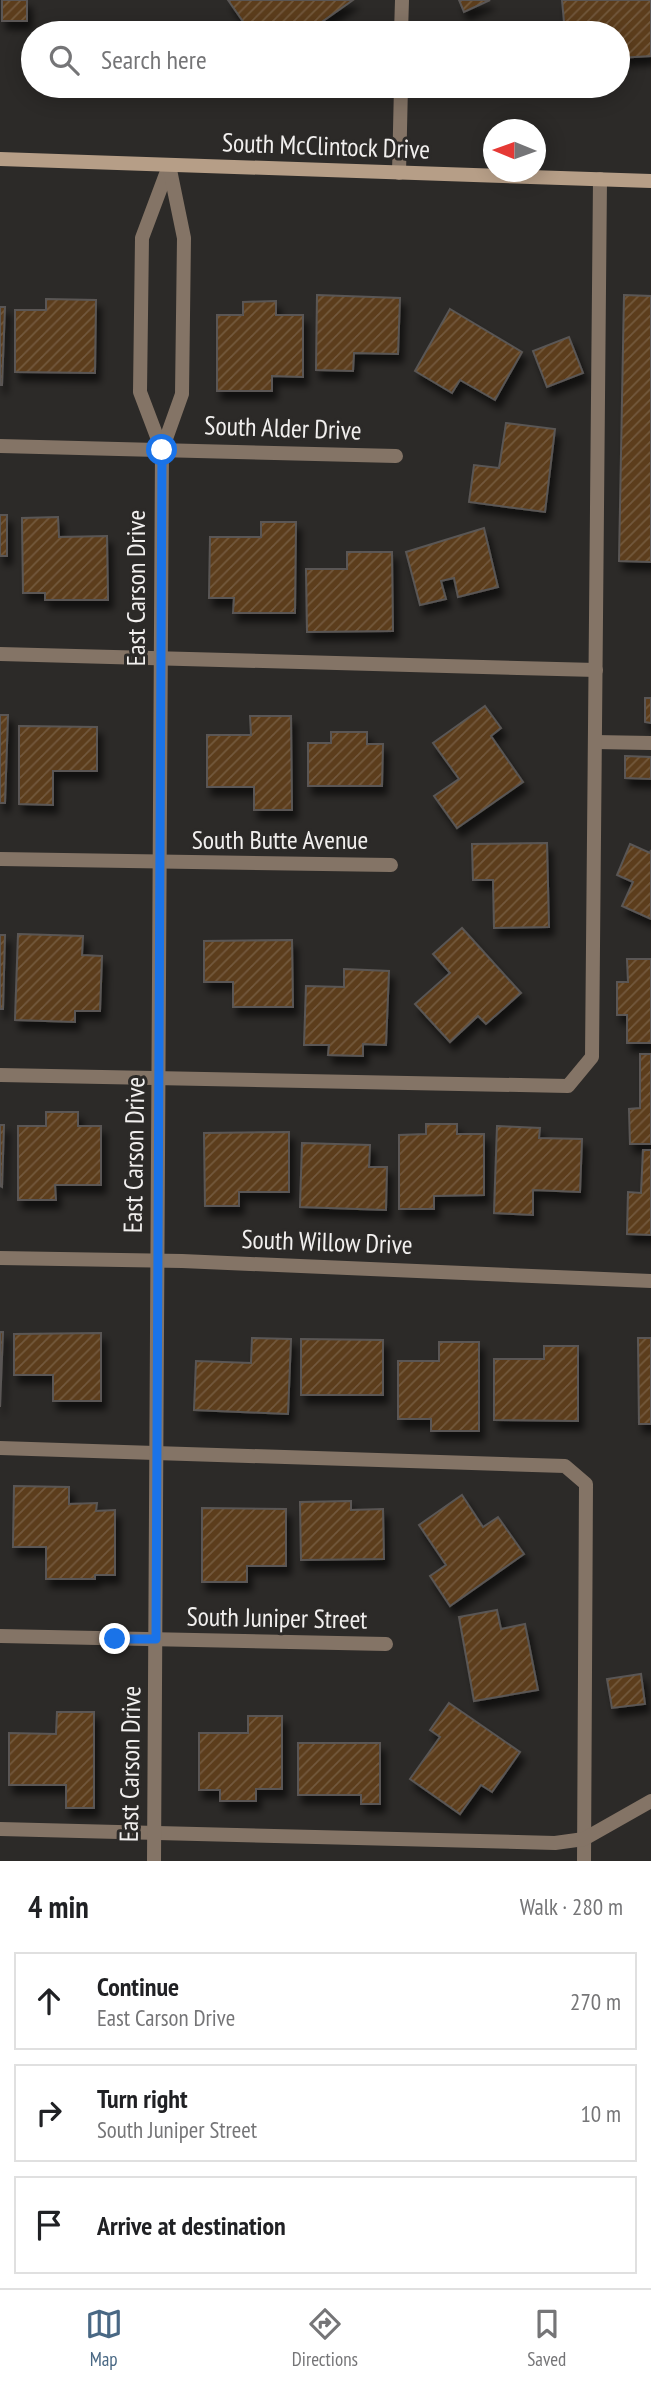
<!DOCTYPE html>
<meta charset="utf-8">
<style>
:root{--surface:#fff;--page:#f2f2f2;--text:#202124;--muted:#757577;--line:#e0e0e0;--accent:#496884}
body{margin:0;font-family:"PT Sans Narrow",sans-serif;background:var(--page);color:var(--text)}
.compass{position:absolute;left:483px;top:119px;width:63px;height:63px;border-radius:50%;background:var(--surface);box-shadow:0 4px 18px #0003;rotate:271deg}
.stop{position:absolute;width:21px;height:21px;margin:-16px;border:5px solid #1a73e8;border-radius:50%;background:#fff}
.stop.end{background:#1a73e8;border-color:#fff;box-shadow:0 2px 7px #0008}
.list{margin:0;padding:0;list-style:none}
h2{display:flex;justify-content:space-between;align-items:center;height:91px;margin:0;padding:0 28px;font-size:30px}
h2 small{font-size:23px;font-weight:400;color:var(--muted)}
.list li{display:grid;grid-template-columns:46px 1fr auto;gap:21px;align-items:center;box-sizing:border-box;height:98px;margin:0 14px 14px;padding:0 14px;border:2px solid var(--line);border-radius:0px}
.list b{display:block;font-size:26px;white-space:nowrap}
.list p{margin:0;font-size:23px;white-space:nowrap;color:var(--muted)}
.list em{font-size:23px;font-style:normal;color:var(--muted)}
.icon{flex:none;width:38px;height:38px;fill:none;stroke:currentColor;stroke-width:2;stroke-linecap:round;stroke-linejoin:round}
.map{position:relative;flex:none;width:651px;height:1861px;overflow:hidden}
.search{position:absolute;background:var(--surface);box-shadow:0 4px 18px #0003;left:21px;right:21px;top:21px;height:77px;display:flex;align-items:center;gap:18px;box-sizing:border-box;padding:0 24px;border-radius:38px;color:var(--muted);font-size:26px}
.sheet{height:427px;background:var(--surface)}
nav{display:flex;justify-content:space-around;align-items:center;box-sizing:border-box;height:98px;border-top:2px solid var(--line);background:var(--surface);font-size:19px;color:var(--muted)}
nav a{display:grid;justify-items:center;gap:4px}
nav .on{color:var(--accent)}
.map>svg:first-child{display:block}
</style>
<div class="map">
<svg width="651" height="1861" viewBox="0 0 651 1861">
<defs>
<pattern id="building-hatch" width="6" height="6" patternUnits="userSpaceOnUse" patternTransform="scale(1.75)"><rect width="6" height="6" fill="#5b3d1c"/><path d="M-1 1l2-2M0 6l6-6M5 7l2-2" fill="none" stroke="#73593d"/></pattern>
<filter id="shadow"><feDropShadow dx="4.5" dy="8" stdDeviation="3.5" flood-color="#0009"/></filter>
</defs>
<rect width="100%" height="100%" fill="#2c2a28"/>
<g fill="url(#building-hatch)" stroke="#5a5755" stroke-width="2" filter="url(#shadow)">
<rect x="2" y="0" width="25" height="21"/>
<polygon points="228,0 353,0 306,33 251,33"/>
<polygon points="459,0 490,0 464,12"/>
<polygon points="562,0 651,0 651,56 619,58 618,33 559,33 565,33"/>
<polygon points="317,295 400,298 398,354 354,353 353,371 316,370"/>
<polygon points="624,295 651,296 651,562 619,561"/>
<polygon points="46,299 96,300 95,373 15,372 15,310 46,310"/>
<polygon points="276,301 276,315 303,315 303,377 272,376 272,391 217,391 217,315 243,315 243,302"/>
<polygon points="0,307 5,307 2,385 0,385"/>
<polygon points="450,309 522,352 495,400 460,380 452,393 415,371"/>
<polygon points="569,337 583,373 547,387 533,351"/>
<polygon points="506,423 555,429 545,512 469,502 474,465 499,468"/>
<rect x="0" y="515" width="7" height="41"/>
<polygon points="58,517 59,537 107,536 108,600 45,600 45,593 23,593 22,518"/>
<polygon points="261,522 296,522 295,613 233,613 234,598 209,598 210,537 261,537"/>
<polygon points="484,528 498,587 458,597 454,578 441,581 446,599 420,605 406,552"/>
<polygon points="347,552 392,552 393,631 307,632 306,569 347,569"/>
<polygon points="645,698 651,698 651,723 645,722"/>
<polygon points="485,706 501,728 491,736 523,782 457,828 434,796 459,779 433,743"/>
<polygon points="0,715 8,715 5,803 0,803"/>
<polygon points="250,716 291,716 292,810 254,810 254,787 207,787 207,735 251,735"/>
<polygon points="19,726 97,727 97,771 53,771 53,805 19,804"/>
<polygon points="331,732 367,732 367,744 383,744 382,786 308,786 308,743 331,743"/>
<polygon points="625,756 651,757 651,779 625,778"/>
<polygon points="547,843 549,927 494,928 493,880 473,880 472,844"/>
<polygon points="630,844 650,853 651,850 651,919 622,906 633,882 617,875"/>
<polygon points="462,928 521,993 486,1024 478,1016 450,1042 415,1004 450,973 433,954"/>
<polygon points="18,934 83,936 82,955 102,956 100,1011 75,1011 75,1022 15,1020"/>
<polygon points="0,935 5,935 3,1009 0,1009"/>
<polygon points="292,940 293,1007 233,1007 233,982 204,982 204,941"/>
<polygon points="627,959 651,959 651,1043 627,1043 627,1015 617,1015 617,982 628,982"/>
<polygon points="344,969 389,971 386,1045 363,1044 363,1056 328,1055 329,1045 304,1045 306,986 344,987"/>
<polygon points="640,1054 651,1054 651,1144 630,1144 629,1109 640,1108"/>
<polygon points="46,1112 78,1112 78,1126 101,1126 101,1185 55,1185 56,1200 18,1200 18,1126 46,1126"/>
<polygon points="426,1124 457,1124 457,1134 484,1134 484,1195 434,1196 434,1209 399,1209 399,1135 426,1134"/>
<polygon points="0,1125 4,1125 2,1187 0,1186"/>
<polygon points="497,1126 540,1128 539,1138 582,1139 580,1192 533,1190 533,1215 494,1213"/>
<polygon points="289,1132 289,1192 239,1192 239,1206 205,1206 204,1133"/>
<polygon points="302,1143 370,1145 369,1167 387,1167 386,1210 300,1207"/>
<polygon points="643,1150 651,1150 651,1235 627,1234 628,1192 641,1193"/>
<polygon points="0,1332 3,1332 0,1407"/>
<polygon points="101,1333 101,1401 53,1401 53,1375 14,1375 14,1334"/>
<polygon points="252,1338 291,1339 288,1414 194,1410 196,1361 251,1363"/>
<polygon points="638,1338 651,1338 651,1424 639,1424"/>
<polygon points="301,1339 383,1340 383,1395 301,1395"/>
<polygon points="439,1342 479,1342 479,1431 431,1431 431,1419 398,1419 398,1361 439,1361"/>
<polygon points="544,1346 578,1346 578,1421 494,1420 494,1359 544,1359"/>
<polygon points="14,1486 69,1487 69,1504 97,1503 96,1511 115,1510 115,1575 95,1575 95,1579 46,1579 46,1547 13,1547"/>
<polygon points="462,1495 483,1527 498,1517 524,1554 450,1606 430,1576 446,1565 419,1525"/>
<polygon points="351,1501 351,1510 383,1509 384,1559 301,1560 300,1502"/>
<polygon points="202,1508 286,1509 286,1566 247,1566 247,1582 202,1582"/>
<polygon points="497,1610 501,1629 525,1624 538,1690 474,1701 459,1617"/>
<polygon points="641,1674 645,1704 612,1708 607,1679"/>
<polygon points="449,1703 520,1752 492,1792 481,1785 460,1814 410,1779 440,1737 430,1730"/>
<polygon points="57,1712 94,1712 94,1808 66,1808 66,1785 9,1785 9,1733 56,1734"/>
<polygon points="248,1716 282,1716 282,1789 256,1789 256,1801 220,1801 220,1790 199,1790 199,1733 248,1733"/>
<polygon points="298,1743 380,1743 380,1804 361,1804 361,1795 298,1795"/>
</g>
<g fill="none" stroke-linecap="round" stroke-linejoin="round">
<g stroke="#847466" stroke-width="14">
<polyline points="401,33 402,0"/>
<polyline points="399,173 401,86"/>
<polyline points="0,654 596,670"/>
<polyline points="595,742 651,743"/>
<polyline points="0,1075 568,1086 592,1057 600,179"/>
<polyline points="0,1448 565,1466 586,1484 584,1861"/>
<polyline points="0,1829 555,1843 584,1839 651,1801"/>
</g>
<g stroke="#847466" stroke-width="14">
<polyline points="0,446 396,456"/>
<polyline points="162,450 140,392 142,238 169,166"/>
<polyline points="0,859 391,865"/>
<polyline points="0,1258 182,1261 651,1281"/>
<polyline points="0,1636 386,1644"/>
<polyline points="154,1861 162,450 182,394 184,238 169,165"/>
</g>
<polyline stroke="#b69e87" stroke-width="14" points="0,159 651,181"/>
</g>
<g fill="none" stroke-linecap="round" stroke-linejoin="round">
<polyline stroke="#1a73e8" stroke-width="9" points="115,1639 156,1639 162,450"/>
</g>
<g text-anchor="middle" stroke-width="6" stroke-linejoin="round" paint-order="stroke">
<g font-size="26" fill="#f1efee" stroke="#2c2a28">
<text transform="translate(326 146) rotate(2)" y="9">South McClintock Drive</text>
<text transform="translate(283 428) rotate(2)" y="9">South Alder Drive</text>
<text transform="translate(136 588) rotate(-90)" y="9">East Carson Drive</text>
<text x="280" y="849">South Butte Avenue</text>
<text transform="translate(134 1155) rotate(-89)" y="9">East Carson Drive</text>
<text transform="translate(327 1242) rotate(2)" y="9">South Willow Drive</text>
<text transform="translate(277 1618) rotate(1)" y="9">South Juniper Street</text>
<text transform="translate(130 1764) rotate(-89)" y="9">East Carson Drive</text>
</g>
</g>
</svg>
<svg class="compass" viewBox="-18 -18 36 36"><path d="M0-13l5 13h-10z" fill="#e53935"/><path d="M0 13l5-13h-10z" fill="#757577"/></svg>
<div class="stop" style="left:162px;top:450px"></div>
<div class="stop end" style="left:115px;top:1639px"></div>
<div class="search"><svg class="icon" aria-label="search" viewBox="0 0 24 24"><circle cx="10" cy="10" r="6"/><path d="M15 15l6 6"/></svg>Search here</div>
</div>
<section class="sheet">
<h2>4 min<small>Walk · 280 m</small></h2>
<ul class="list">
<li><svg class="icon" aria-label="ahead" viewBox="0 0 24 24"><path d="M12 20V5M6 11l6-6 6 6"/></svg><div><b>Continue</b><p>East Carson Drive</p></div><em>270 m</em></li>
<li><svg class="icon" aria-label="right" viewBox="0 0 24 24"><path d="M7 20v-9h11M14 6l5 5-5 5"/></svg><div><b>Turn right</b><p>South Juniper Street</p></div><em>10 m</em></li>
<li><svg class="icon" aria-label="arrive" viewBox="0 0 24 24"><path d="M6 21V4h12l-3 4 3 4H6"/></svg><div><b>Arrive at destination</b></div></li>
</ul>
</section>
<nav>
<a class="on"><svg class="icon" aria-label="map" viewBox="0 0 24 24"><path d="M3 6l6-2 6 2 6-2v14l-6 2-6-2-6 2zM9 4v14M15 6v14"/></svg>Map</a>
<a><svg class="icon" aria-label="directions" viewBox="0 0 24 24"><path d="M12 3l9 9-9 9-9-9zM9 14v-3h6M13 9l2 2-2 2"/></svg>Directions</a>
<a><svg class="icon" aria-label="saved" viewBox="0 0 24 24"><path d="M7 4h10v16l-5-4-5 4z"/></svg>Saved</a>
</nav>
